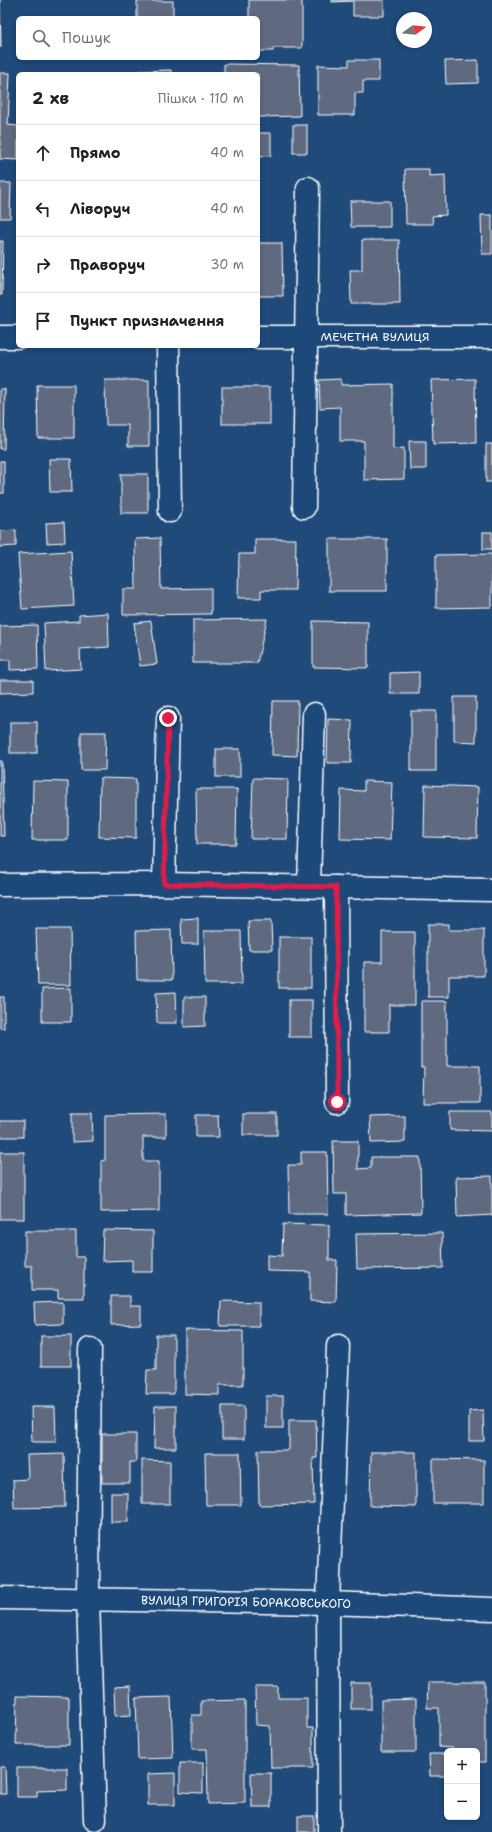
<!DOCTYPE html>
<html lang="uk">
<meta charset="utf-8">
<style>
:root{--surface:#fff;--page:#f2f2f2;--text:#202124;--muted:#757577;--line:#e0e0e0}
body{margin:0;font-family:"Shantell Sans",sans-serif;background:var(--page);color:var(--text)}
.controls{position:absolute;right:12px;bottom:12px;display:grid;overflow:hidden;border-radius:6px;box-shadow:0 2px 6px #0003}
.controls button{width:36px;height:36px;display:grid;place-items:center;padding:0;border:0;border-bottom:1px solid var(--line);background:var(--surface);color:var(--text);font:20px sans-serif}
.compass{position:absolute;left:396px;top:12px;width:36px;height:36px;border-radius:50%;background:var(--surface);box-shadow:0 2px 6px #0003;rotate:75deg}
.stop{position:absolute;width:12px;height:12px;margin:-9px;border:3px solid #e11d48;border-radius:50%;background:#fff}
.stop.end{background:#e11d48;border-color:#fff;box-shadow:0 1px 4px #0008}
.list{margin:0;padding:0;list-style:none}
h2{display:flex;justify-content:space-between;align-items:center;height:52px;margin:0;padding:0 16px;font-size:17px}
h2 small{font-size:13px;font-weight:400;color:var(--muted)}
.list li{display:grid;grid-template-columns:26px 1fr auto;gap:12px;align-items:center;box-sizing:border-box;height:56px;padding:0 16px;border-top:1px solid var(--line)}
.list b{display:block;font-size:15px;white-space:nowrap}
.list em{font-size:13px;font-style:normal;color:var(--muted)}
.icon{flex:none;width:22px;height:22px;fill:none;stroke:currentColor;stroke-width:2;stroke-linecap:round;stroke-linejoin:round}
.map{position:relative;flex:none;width:492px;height:1832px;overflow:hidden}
.search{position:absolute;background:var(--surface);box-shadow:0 2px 6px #0003;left:16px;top:16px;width:244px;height:44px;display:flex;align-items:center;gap:10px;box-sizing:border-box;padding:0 14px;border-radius:6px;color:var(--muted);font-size:15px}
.panel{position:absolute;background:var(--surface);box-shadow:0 2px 6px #0003;left:16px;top:72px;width:244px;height:276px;border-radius:6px}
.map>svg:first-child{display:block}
</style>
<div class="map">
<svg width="492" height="1832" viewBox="0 0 492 1832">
<rect width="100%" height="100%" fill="#1f4a7a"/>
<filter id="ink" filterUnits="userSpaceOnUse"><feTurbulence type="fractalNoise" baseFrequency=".025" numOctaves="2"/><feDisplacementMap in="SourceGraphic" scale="8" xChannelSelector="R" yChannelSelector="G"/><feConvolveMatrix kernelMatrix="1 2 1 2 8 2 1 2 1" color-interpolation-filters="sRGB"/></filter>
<g filter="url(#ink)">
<g fill="#5f6b80" stroke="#fff">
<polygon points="0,0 1,47 0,47"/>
<polygon points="249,0 302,0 302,48 273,48 273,51 258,51 258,18 249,18"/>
<polygon points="332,0 384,0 384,16 353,16 353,1 332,2"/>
<rect x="137" y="1" width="36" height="17"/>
<polygon points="349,60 379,60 379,81 363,81 363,93 355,93 355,115 318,115 318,65 349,66"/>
<polygon points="478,60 478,83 446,84 445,61"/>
<polygon points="224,64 299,65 300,116 258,117 258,74 224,74"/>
<polygon points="171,70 171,74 139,74 139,71"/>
<polygon points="0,73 10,73 8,125 18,126 18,160 0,159"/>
<rect x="293" y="125" width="14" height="28"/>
<polygon points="258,133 271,133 271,156 258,157"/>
<polygon points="405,169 429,169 429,176 445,175 446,215 432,216 433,224 406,224"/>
<polygon points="0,183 11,183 10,218 0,218"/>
<polygon points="350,201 390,201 390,227 351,227"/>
<polygon points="481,215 492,215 492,254 482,254"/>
<polygon points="362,240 399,240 400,304 351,304 350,270 362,270"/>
<polygon points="0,241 3,241 2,295 0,295"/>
<polygon points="258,243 282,243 283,296 258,296"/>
<polygon points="341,379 341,385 393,384 393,449 404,448 404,479 364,480 364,441 340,441 340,407 320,408 319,380"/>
<polygon points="475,379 476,443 433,444 431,380"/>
<polygon points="105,380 149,380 149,446 128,446 128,425 106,425"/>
<polygon points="37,385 74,385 74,438 38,438"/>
<rect x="222" y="387" width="48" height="37"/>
<polygon points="0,389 5,389 4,449 0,449"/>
<polygon points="409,441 426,441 426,469 410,469"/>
<rect x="486" y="444" width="6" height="38"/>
<polygon points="49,459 71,459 72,492 50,492"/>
<rect x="0" y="461" width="4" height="32"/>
<rect x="121" y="474" width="27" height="39"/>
<polygon points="64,522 65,542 47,543 46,523"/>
<polygon points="16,530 16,546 0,547 0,531"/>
<rect x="483" y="532" width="9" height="17"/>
<polygon points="160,538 161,589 211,588 211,614 123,615 123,589 136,589 135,539"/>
<polygon points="255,539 296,539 295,590 261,590 261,598 238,598 239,554 255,554"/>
<rect x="329" y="539" width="58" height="52"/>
<polygon points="71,551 74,606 22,609 18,554"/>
<polygon points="492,554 492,607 436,608 436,555"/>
<polygon points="108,613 109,647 80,649 81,669 46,671 44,623 79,621 79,615"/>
<polygon points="267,619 257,663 193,663 193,620"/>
<polygon points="151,621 157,664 140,666 134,623"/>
<polygon points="313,621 368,622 368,668 313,667"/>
<polygon points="37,625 38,669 10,670 10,660 0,660 0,626"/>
<polygon points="419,672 419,694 390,694 390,673"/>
<polygon points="0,680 33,680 33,692 0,693"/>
<polygon points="454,697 476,697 476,742 454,741"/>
<polygon points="273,701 298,701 297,756 272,755"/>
<rect x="411" y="711" width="25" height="60"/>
<polygon points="328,719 352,720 351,763 327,763"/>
<rect x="10" y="722" width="27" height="31"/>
<polygon points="81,732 106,732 105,770 81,770"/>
<rect x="216" y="749" width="24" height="28"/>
<polygon points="0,761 2,761 4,836 0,836"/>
<polygon points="100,778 136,779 136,838 99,837"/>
<polygon points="253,778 288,779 287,839 251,839"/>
<polygon points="33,781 68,782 68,840 32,840"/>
<polygon points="364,781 392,782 390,840 340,839 341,790 364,791"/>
<polygon points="425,785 478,787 477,838 424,837"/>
<polygon points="196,789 237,789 236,844 197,844"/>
<polygon points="198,918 198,944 182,944 181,919"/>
<polygon points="248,921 271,921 272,950 249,950"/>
<polygon points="428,924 449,924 449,930 484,930 484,976 449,976 449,997 428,997"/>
<polygon points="36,929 70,929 71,985 38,985"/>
<polygon points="171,930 172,980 137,980 136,931"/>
<polygon points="204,931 241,931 242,984 205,984"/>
<polygon points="382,932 415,932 415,1005 389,1005 389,1032 364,1032 364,962 382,962"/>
<rect x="279" y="937" width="32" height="51"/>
<polygon points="71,988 71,1022 42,1022 42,989"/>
<polygon points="176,992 177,1023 157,1023 156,993"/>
<rect x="0" y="997" width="4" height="31"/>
<polygon points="184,997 205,997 205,1026 184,1027"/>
<rect x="289" y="1000" width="23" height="37"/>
<polygon points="421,1001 447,1001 447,1066 480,1066 480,1103 423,1103 424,1067 421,1067"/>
<polygon points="450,1112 492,1112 492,1131 450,1130"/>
<polygon points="72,1113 92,1113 93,1141 72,1142"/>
<polygon points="166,1114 166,1137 143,1137 143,1161 159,1161 159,1211 101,1212 101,1161 105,1160 105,1115"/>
<rect x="243" y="1114" width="34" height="21"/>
<polygon points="196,1115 218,1115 219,1137 196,1137"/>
<polygon points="405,1116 405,1142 371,1143 370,1117"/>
<rect x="0" y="1121" width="23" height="16"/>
<polygon points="333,1141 358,1141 358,1169 371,1168 371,1157 420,1157 421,1213 346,1215 346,1194 334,1194"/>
<rect x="0" y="1152" width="24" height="67"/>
<polygon points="301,1152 327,1152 328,1214 289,1214 288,1165 301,1165"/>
<polygon points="492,1176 492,1215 457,1217 456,1177"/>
<polygon points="283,1224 329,1225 329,1260 337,1260 336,1302 310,1301 310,1272 267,1271 267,1255 282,1256"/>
<polygon points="103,1230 153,1231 153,1272 132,1272 132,1260 102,1261"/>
<polygon points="25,1231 76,1231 76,1257 84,1257 84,1298 58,1298 58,1290 32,1290 32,1266 25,1266"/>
<polygon points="442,1233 443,1268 357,1269 356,1234"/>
<polygon points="111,1296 130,1296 130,1306 141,1306 141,1324 111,1325"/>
<polygon points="221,1301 259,1302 259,1326 220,1326"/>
<polygon points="63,1302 63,1324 35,1325 34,1303"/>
<polygon points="185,1330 243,1331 243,1385 219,1385 219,1395 185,1394"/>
<polygon points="156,1335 174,1335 174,1394 146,1394 147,1370 156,1370"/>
<rect x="41" y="1336" width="30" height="30"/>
<rect x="266" y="1396" width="17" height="32"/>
<polygon points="155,1406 176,1406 176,1448 154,1448"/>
<rect x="222" y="1406" width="22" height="33"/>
<polygon points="31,1407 55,1407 56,1442 32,1442"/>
<polygon points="483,1410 484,1441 469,1441 469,1411"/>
<polygon points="289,1420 316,1420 317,1458 313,1458 314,1504 259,1505 258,1450 289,1450"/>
<polygon points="102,1434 136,1434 136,1462 130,1462 130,1483 102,1483"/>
<polygon points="371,1452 416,1452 416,1507 370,1506"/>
<polygon points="205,1453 240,1453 241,1505 206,1505"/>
<polygon points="64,1454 65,1507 14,1508 13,1480 28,1479 27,1455"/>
<polygon points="433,1459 484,1460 484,1503 433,1503"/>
<polygon points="142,1460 170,1461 170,1504 142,1504"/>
<rect x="111" y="1493" width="17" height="29"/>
<polygon points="428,1682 485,1682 485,1762 477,1762 477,1751 453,1751 453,1748 439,1747 439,1708 427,1708"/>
<rect x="351" y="1683" width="20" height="26"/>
<polygon points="130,1686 131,1715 115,1716 114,1687"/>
<polygon points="255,1687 278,1687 278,1698 307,1698 307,1728 313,1728 313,1768 271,1768 270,1726 256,1725"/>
<polygon points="17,1696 69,1697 69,1745 16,1745"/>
<polygon points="171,1697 173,1758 138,1759 136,1698"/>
<polygon points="416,1699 416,1752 381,1752 381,1700"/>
<polygon points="245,1700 245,1803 208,1804 207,1749 192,1749 192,1715 201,1715 201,1701"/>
<polygon points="429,1754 447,1754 447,1776 430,1776"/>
<polygon points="180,1763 203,1763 203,1793 180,1792"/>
<polygon points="0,1767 5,1767 6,1794 0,1794"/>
<polygon points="17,1768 67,1768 67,1790 37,1791 37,1797 17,1797"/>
<polygon points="175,1773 175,1805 148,1805 148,1774"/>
<polygon points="251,1773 271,1773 271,1807 252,1807"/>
<rect x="298" y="1816" width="16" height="16"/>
</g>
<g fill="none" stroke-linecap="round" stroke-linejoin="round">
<defs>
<g id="minor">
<polyline points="0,337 18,337"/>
<polyline points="258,337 492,337"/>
<polyline points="168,346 170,511"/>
<polyline points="304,507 308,188"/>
<polyline points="164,884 168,718"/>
<polyline points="0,885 164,884 492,890"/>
<polyline points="309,886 314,714"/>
<polyline points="336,887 337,1102"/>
<polyline points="90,1349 88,1599 95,1820"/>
<polyline points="0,1598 328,1603 492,1609"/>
<polyline points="329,1832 328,1603 338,1346"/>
</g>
</defs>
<use href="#minor" stroke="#fff" stroke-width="25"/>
<use href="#minor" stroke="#1f4a7a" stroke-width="22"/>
</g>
</g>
<g fill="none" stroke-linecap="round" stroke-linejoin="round" filter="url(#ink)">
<polyline stroke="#e11d48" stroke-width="5" points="168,718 164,884 336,887 337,1102"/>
</g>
<g text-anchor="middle" stroke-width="3" stroke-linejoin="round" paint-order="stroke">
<g font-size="12" fill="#fff" stroke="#1f4a7a">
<text x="375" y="341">МЕЧЕТНА ВУЛИЦЯ</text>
<text transform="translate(246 1602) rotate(1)" y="4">ВУЛИЦЯ ГРИГОРІЯ БОРАКОВСЬКОГО</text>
</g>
</g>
</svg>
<div class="controls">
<button>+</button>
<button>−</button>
</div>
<svg class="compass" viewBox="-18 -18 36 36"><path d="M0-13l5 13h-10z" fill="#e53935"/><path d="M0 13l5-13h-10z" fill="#757577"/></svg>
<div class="stop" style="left:337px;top:1102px"></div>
<div class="stop end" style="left:168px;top:718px"></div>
<div class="search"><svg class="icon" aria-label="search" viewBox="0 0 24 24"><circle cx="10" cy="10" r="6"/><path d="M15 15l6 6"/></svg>Пошук</div>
<section class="panel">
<h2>2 хв<small>Пішки · 110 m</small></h2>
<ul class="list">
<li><svg class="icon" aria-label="ahead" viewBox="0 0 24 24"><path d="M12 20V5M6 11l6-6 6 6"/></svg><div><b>Прямо</b></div><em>40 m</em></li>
<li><svg class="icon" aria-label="left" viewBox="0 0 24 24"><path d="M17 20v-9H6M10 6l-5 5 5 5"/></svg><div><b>Ліворуч</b></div><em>40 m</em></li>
<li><svg class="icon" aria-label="right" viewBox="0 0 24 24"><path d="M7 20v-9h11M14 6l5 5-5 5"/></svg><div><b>Праворуч</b></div><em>30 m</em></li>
<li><svg class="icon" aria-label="arrive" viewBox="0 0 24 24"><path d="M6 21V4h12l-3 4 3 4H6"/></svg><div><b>Пункт призначення</b></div></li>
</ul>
</section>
</div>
